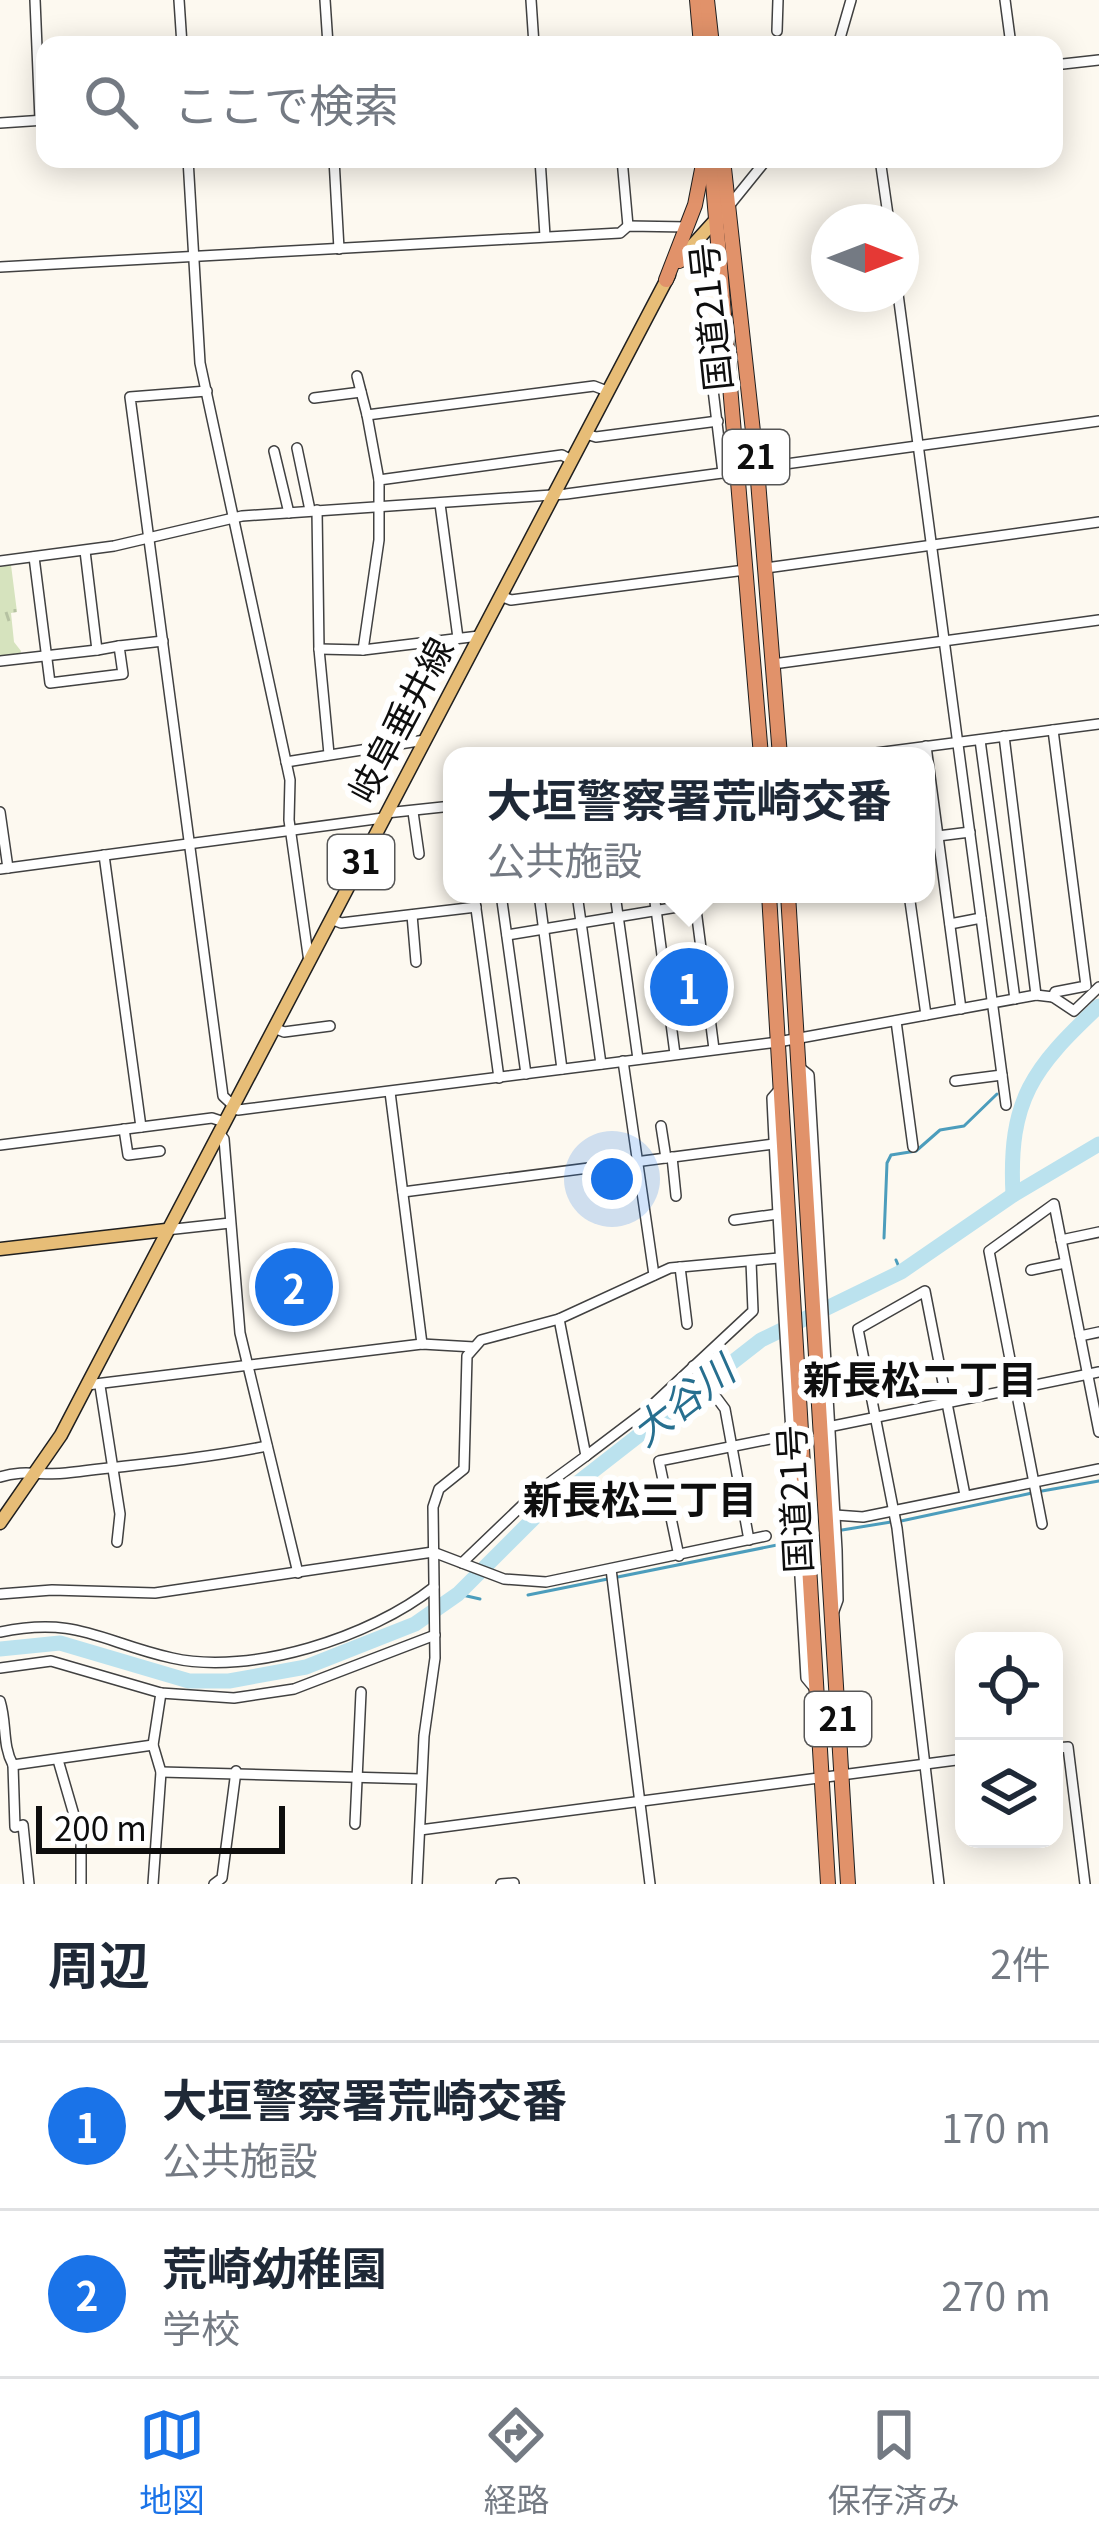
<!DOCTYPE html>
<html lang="ja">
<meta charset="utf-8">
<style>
:root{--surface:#fff;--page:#f2f2f3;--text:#1f2937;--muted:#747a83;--line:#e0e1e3;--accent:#1a73e8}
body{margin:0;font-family:Georgia,"Noto Sans JP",serif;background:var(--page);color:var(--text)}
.controls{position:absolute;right:36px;bottom:36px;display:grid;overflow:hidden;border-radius:24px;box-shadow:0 6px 30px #0003}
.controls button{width:108px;height:108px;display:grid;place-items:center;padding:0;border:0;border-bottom:3px solid var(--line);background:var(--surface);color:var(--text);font:60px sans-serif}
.compass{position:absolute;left:811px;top:204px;width:108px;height:108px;border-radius:50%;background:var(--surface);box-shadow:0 6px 30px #0003;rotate:90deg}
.scale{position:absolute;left:36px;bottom:30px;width:249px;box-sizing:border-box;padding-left:12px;border:6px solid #0e0e0e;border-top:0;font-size:33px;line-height:42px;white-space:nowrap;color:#0e0e0e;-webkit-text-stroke:9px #fff;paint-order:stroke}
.you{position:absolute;left:612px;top:1179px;width:42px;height:42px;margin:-30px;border:9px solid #fff;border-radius:50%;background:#1a73e8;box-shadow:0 0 0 18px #1a73e833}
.badge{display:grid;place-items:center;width:78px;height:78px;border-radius:50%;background:var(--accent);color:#fff;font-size:39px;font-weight:700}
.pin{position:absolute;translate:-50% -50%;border:6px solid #fff;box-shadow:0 3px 12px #0006}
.popup{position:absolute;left:443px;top:747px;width:492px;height:156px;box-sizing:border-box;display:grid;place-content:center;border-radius:24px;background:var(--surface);filter:drop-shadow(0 3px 9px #0005);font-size:39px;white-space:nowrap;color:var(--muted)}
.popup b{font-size:45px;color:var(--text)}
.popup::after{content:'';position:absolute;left:50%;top:100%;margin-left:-24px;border:24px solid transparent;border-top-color:var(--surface)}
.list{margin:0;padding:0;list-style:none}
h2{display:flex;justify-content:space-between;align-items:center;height:156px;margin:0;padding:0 48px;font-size:51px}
h2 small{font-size:39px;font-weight:400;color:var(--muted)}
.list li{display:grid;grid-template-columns:78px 1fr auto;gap:36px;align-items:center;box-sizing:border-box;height:168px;padding:0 48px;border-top:3px solid var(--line)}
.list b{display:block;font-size:45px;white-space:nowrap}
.list p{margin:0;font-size:39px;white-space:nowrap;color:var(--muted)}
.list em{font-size:39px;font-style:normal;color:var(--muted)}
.icon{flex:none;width:66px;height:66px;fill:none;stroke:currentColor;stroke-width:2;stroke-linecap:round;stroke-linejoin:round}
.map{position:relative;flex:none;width:1099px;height:1884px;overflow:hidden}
.search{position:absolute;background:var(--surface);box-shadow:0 6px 30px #0003;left:36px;right:36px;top:36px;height:132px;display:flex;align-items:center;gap:30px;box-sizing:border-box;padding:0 42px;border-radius:24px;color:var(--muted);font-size:45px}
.sheet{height:492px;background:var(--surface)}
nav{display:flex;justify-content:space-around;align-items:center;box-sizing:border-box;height:168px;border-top:3px solid var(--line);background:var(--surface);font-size:33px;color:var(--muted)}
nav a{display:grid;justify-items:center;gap:6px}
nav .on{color:var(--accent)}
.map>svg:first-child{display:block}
</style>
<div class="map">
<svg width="1099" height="1884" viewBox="0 0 1099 1884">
<defs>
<pattern id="park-tufts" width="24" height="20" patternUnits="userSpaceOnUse" patternTransform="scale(3)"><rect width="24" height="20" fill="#d6e3be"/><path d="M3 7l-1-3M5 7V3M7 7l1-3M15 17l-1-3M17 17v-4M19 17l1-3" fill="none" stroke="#b6c2a2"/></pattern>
</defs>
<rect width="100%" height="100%" fill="#fdf9f0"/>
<polygon fill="url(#park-tufts)" points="11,565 17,612 11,613 14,642 21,651 20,656 0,665 0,567"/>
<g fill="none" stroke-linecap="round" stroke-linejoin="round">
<g stroke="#4c9dbc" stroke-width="3">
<polyline points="884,1238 887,1163 891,1155 916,1151 940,1130 964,1126 997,1094"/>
<polyline points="896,1260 901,1272"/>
<polyline points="1042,1491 1099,1481"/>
<polyline points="901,1521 1032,1493"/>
<polyline points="842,1530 891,1522"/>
<polyline points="458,1594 480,1599"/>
<polyline points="528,1595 797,1541"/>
</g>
<g stroke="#bbe2ee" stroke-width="15">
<path d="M1013,1195C1008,1099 1033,1068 1099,1006"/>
<polyline points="0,1649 60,1643 189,1681 229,1681 306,1667 415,1624 458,1594 539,1513 761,1340 901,1272 1013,1195 1099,1144"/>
</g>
<defs>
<g id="minor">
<polyline points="35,0 40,120"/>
<polyline points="179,0 182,45"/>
<polyline points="325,0 328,45"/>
<polyline points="531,0 534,45"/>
<polyline points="1005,0 1011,45"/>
<polyline points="777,31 778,0"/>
<polyline points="838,45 851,0"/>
<polyline points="1054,65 1099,60"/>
<polyline points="0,123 45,120"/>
<polyline points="188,159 200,363 290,780 289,820 309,962"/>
<polyline points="334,159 339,249"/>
<polyline points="540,159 545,236"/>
<polyline points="622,159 628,226"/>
<polyline points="880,159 889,222"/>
<polyline points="729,206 767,159"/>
<polyline points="0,267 620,233 628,226 688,227"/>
<polyline points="898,294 1006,1105"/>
<polyline points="711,373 723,473"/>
<polyline points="357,376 367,415"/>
<polyline points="207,391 130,397 223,1096 238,1110 778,1042 1036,995 1053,997 1055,992 1086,986 1053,730"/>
<polyline points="314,398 361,392"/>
<polyline points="586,434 596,437 718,421"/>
<polyline points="297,448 310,510"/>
<polyline points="274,451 289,513"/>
<polyline points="757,468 1099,421"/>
<polyline points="379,480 367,415 594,386 607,391"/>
<polyline points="440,504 458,638"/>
<polyline points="317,510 319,649 329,754"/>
<polyline points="85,551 97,650 119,646"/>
<polyline points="34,557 50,683 123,674 119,646 163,641"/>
<polyline points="0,561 114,546 242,516 566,494 737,471"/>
<polyline points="766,568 1099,522"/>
<polyline points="500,596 511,600 745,570"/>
<polyline points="319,649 363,650 479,636"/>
<polyline points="363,650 379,540 379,480 562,455 571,460"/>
<polyline points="0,661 97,650"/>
<polyline points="773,664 1099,620"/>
<polyline points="1004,736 1036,995"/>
<polyline points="980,740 1015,999"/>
<polyline points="926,746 961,1009"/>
<polyline points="853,756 1099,724"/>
<polyline points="286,762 425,740"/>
<polyline points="0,812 8,868"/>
<polyline points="413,812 419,854"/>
<polyline points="386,813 452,806"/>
<polyline points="938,836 970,832"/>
<polyline points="104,855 141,1127"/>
<polyline points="0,869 383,818"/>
<polyline points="474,894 499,1078"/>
<polyline points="501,894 526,1074"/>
<polyline points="539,894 562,1069"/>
<polyline points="577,894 601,1064"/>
<polyline points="615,894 638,1059"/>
<polyline points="654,894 675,1054"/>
<polyline points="694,894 714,1049"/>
<polyline points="909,894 926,1015"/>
<polyline points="412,915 416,962"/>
<polyline points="331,919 341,923 476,907"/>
<polyline points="950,924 981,918"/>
<polyline points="507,935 696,904"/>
<polyline points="1053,997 1074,1011 1099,987"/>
<polyline points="896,1021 913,1147"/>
<polyline points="274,1028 284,1032 330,1026"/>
<polyline points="623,1061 654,1275"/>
<polyline points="799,1067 809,1075 837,1550 838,1600 834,1611"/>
<polyline points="955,1081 1002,1075"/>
<path d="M779,1090L772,1098C781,1292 795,1484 806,1678L816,1690"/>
<polyline points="390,1092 422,1344"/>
<polyline points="661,1126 666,1158"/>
<polyline points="124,1129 128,1155 160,1151"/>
<polyline points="219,1133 224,1139 240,1333 298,1573"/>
<polyline points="0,1145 212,1118 224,1122"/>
<polyline points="672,1157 676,1196"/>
<polyline points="403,1192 774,1144"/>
<polyline points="734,1220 778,1214"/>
<polyline points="166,1230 230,1223"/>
<polyline points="1061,1240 1099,1232"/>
<polyline points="680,1267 687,1324"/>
<polyline points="1031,1270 1065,1263"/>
<polyline points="1080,1336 1099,1332"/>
<polyline points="693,1366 725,1409 749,1540"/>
<polyline points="87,1385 422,1344 474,1347"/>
<polyline points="100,1386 120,1514 117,1542"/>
<polyline points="828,1427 1099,1372"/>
<polyline points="586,1456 648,1409 753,1311 751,1261"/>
<path d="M0,1477C23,1469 43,1476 66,1473C133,1465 201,1459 267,1446"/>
<polyline points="835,1515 863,1517 1099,1469"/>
<polyline points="1042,1524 989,1251 1054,1204 1099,1432"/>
<polyline points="679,1556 659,1461 795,1434"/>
<polyline points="462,1563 534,1494 586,1456 559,1319"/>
<polyline points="611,1569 650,1884"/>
<polyline points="0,1594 52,1590 155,1593 433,1552 504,1579 546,1582 766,1536"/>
<path d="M0,1632C78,1616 101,1642 172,1658C251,1676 371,1637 434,1587"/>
<polyline points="0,1668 51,1661 161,1693 234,1698 294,1689 435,1635"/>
<path d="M0,1701C7,1723 2,1745 13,1765L153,1745"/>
<polyline points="1054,1748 1068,1747 1085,1884"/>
<polyline points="58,1760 81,1839 81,1884"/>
<polyline points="13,1765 15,1827 23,1825 29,1884"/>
<polyline points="161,1772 421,1779"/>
<polyline points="355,1824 361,1692"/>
<polyline points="420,1830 964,1759"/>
<polyline points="153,1884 161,1772 153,1745 161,1693"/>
<polyline points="214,1884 222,1878 236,1771"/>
<polyline points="417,1884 424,1736 435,1658 433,1507 439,1489 464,1469 467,1356 481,1340 559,1319 670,1268 779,1258"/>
<polyline points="501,1884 514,1883"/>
<polyline points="939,1884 897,1528 858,1329 925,1291 965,1495"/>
</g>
<g id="major">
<polyline points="681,258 720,215"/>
<polyline points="0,1249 166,1230"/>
<polyline points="0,1523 61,1435 87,1385 669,275"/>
</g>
<g id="highway">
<polyline points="697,0 701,45"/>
<polyline points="707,0 712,45"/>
<polyline points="711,159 761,756"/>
<polyline points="723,159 757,468 780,756"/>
<polyline points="679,261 692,254 704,255 717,267 719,277"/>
<polyline points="666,280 695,205 704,159"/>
<polyline points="769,894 828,1884"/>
<polyline points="788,894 848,1884"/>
</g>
</defs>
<use href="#minor" stroke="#414141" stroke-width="12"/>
<use href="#major" stroke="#1f1f1f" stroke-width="15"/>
<use href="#highway" stroke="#1f1f1f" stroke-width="16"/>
<use href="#minor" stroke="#fff" stroke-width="9"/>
<use href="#major" stroke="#e7bd77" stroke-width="12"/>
<use href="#highway" stroke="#e1926a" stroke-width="14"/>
</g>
<g text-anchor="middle" stroke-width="12" stroke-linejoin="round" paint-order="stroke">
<g fill="#fff" stroke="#565656" stroke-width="3">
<rect x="723" y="430" width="66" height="54" rx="9"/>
<rect x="328" y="835" width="66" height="54" rx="9"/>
<rect x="805" y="1692" width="66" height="54" rx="9"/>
</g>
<g font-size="33" font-weight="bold" fill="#0e0e0e">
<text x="756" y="469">21</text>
<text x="361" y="874">31</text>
<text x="838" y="1731">21</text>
</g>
<g font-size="36" fill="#0e0e0e" stroke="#fff">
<text transform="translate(711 317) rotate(-96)" y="13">国道21号</text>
<text transform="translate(401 720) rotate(-62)" y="13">岐阜垂井線</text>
<text transform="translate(795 1499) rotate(-93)" y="13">国道21号</text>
</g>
<g font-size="39" font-weight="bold" fill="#0e0e0e" stroke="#fff">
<text x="920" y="1394">新長松二丁目</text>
<text x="640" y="1514">新長松三丁目</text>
</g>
<g font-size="39" font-style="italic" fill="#276f8f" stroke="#fff">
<text transform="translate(683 1401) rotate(-38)" y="14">大谷川</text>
</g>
</g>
</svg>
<div class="controls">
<button><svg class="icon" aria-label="locate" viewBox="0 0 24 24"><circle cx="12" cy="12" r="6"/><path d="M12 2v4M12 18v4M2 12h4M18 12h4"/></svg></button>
<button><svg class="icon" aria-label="layers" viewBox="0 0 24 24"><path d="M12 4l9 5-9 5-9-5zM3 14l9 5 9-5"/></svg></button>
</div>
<svg class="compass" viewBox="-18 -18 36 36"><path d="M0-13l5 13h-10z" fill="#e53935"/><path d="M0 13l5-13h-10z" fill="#747a83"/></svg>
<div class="scale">200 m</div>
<div class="you"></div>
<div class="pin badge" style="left:689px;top:987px">1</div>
<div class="popup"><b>大垣警察署荒崎交番</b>公共施設</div>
<div class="pin badge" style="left:294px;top:1287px">2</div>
<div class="search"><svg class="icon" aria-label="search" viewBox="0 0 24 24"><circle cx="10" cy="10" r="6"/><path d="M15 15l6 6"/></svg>ここで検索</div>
</div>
<section class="sheet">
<h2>周辺<small>2件</small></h2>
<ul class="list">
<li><span class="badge">1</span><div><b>大垣警察署荒崎交番</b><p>公共施設</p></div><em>170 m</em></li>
<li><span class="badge">2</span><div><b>荒崎幼稚園</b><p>学校</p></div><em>270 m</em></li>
</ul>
</section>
<nav>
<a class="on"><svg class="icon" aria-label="map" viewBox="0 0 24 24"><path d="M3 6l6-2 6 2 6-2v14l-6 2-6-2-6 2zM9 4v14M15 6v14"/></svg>地図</a>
<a><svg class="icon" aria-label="directions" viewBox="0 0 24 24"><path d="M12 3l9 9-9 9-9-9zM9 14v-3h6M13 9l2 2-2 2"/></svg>経路</a>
<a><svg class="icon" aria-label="saved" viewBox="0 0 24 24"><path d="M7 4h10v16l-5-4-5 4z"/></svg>保存済み</a>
</nav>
